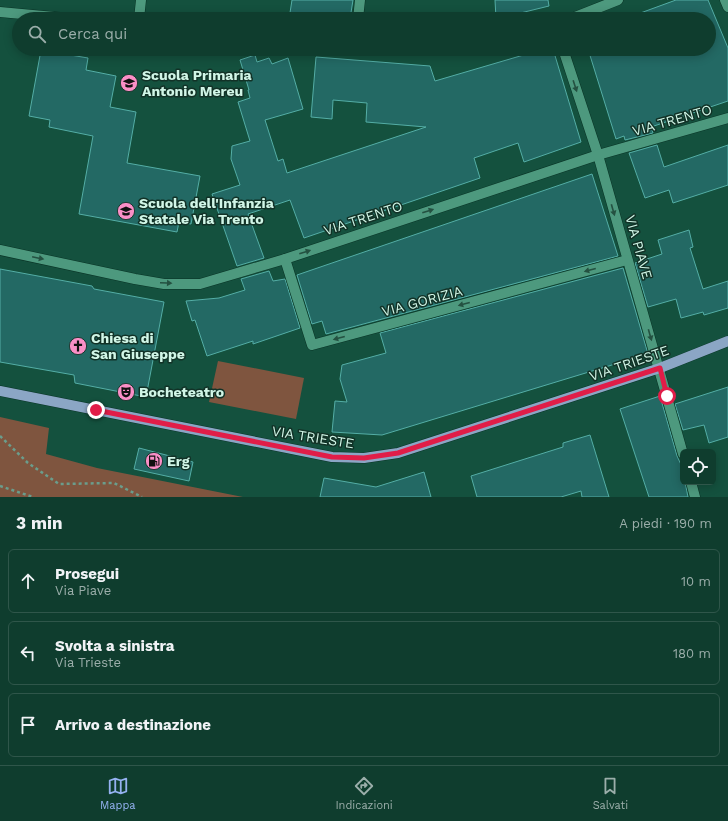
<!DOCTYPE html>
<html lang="it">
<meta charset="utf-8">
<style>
:root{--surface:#0f3d2e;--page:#184436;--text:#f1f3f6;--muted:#9baeaa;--line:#2f564a;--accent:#95b2f1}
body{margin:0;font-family:"Work Sans",sans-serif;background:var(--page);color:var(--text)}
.controls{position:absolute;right:12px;bottom:12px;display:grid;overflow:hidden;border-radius:6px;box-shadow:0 2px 10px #0003}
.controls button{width:36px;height:36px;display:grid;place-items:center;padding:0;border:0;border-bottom:1px solid var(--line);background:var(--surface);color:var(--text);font:20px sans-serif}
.stop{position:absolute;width:12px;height:12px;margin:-9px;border:3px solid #e11d48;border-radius:50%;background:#fff}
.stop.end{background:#e11d48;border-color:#fff;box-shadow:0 1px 4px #0008}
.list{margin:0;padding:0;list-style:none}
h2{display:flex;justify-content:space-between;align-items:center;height:52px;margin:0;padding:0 16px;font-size:17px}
h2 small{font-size:13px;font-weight:400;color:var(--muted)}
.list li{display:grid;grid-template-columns:26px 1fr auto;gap:12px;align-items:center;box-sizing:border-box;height:64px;margin:0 8px 8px;padding:0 8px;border:1px solid var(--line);border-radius:6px}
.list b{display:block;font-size:15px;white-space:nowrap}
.list p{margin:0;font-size:13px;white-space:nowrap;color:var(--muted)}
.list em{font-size:13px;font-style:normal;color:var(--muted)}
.icon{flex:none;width:22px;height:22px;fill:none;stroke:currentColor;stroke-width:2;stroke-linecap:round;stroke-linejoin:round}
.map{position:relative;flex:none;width:728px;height:497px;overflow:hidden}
.search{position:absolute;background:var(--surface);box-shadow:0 2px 10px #0003;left:12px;right:12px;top:12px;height:44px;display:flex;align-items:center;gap:10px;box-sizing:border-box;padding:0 14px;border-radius:22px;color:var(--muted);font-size:15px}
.sheet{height:268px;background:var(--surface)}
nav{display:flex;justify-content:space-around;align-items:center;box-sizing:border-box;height:56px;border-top:1px solid var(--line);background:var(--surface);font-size:11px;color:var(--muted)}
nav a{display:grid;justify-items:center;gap:2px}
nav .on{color:var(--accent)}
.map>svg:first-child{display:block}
</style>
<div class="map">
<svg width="728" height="497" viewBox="0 0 728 497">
<rect width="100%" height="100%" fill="#14513e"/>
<g fill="#7f553f">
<polygon points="218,361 304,378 296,419 209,402"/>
<polygon points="0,417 49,428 46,454 97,468 243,497 0,497"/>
</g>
<g fill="#236964" stroke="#54aea6">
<polygon points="292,0 353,0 350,19 289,19"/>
<polygon points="495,0 548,0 549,6 496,19"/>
<polygon points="676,0 708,0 728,48 728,101 651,127 653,133 625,140 624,136 616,139 588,49 709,49 709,19 624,19"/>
<polygon points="544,49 553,49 581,142 524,162 518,143 474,158 480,178 304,238 290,200 248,214 264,258 237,266 212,194 240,185 231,159 232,146 250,141 238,102 250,98 248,90 249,90 240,60 255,55 257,62 269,58 272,64 288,58 303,109 265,120 278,161 283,159 287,173 426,127 366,122 367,103 333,100 332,119 311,117 316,57 430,66 435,81"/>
<polygon points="41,50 88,58 86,70 116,76 110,107 136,112 127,163 200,176 191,224 179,222 177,232 79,214 93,136 49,127 50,120 29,116"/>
<polygon points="657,145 664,167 728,145 728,185 673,203 669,190 645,198 629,153"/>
<polygon points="592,174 618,256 326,334 322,321 312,324 297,275"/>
<polygon points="689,230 693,247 690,248 703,289 728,281 728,308 704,315 703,312 681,318 676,299 648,307 635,263 662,254 658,240"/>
<polygon points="623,268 648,354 382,435 332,432 335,401 347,402 340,379 342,365 386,353 380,333"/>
<polygon points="0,269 92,286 94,289 164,302 146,397 75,383 74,375 0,362"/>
<polygon points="269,271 273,281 285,279 300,328 253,344 253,341 207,356 195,320 192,321 186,301 219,298 245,290 241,279"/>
<polygon points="728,387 728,437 709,443 704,425 683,430 675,404"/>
<polygon points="660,396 677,456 683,469 683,482 685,482 688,497 649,497 620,409"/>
<polygon points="590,435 609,497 582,497 581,491 561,497 477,497 471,476 563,447 563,443"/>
<polygon points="139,448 193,462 189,481 134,469"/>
<polygon points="424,472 431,497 320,497 324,478 376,487"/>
</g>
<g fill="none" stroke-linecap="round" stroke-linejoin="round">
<defs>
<g id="minor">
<polyline points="725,0 728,7"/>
<polyline points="0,12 76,19"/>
<polyline points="139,19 141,0"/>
<polyline points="358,19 360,0"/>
<polyline points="570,19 618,0"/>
<polyline points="563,49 598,155 683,454"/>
<polyline points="0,250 135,279 164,284 200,284 285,259 598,155 728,118"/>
<polyline points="285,259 312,345 627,260"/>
<polyline points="691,482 695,497"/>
</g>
<polyline id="major" points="0,391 332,457 364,458 398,453 660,368 728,341"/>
</defs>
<use href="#minor" stroke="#093426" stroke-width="11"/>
<use href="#major" stroke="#093426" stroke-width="11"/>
<g stroke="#6b9d8c" stroke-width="2.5" stroke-dasharray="3 3" stroke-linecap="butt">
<polyline points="0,436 28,463 59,484 114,483 142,497"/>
<polyline points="0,486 33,497"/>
</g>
<use href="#minor" stroke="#4d997e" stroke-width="10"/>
<use href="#major" stroke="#8ba6c5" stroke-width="10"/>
</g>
<defs><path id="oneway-solid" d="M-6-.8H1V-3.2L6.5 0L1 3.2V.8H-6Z"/></defs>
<g fill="#245141">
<use href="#oneway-solid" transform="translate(575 86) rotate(72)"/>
<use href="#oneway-solid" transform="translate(613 210) rotate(74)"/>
<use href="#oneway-solid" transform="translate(428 211) rotate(-18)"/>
<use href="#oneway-solid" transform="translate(305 252) rotate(-18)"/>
<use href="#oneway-solid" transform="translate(38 258) rotate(12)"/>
<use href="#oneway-solid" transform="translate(590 270) rotate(165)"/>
<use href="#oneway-solid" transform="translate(166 283) rotate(3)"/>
<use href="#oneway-solid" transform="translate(464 304) rotate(165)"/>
<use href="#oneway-solid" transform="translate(650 335) rotate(74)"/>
<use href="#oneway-solid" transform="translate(339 338) rotate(165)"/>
</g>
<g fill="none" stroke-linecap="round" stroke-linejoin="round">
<polyline stroke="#e11d48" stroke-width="5" points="96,410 332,457 364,458 398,453 660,368 667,396"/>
</g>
<defs>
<symbol id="school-disc" viewBox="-11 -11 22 22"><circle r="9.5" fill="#fa8fc7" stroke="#123227"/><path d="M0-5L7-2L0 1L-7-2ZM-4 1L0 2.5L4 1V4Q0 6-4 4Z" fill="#111"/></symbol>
<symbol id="church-disc" viewBox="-11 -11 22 22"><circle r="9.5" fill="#fa8fc7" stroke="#123227"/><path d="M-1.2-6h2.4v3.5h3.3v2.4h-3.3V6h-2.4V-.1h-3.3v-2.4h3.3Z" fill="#111"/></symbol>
<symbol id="theatre-disc" viewBox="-11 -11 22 22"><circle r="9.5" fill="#fa8fc7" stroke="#123227"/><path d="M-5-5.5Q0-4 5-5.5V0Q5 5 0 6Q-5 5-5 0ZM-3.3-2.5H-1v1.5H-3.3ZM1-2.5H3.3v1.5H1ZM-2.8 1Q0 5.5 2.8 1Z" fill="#111"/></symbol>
<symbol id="fuel-disc" viewBox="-11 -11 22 22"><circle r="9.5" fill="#fa8fc7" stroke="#123227"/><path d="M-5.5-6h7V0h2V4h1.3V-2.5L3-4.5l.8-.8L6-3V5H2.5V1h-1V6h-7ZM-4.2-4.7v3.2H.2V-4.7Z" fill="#111"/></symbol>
</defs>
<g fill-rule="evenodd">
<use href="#school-disc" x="119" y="73" width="20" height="20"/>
<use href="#school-disc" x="116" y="201" width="20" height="20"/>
<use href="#church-disc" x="68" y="336" width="20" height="20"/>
<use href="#theatre-disc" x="116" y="382" width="20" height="20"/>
<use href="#fuel-disc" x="144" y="451" width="20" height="20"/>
</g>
<g text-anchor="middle" stroke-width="3" stroke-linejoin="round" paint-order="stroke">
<g font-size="14" font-weight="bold" fill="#d1f6e7" stroke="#123227" text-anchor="start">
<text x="142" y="80">Scuola Primaria<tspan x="142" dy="16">Antonio Mereu</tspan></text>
<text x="139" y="208">Scuola dell'Infanzia<tspan x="139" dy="16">Statale Via Trento</tspan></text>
<text x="91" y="343">Chiesa di<tspan x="91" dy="16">San Giuseppe</tspan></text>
<text x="139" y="397">Bocheteatro</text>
<text x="167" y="466">Erg</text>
</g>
<g font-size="14" fill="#d1f6e7" stroke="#123227">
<text transform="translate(672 120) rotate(-16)" y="5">VIA TRENTO</text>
<text transform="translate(363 218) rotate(-18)" y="5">VIA TRENTO</text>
<text transform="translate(639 247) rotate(74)" y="5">VIA PIAVE</text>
<text transform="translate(422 301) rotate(-15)" y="5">VIA GORIZIA</text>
<text transform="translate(629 363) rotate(-19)" y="5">VIA TRIESTE</text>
<text transform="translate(313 437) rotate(9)" y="5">VIA TRIESTE</text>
</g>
</g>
</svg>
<div class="controls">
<button><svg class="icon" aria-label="locate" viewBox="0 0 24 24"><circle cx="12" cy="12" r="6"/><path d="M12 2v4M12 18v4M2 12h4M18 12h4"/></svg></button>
</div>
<div class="stop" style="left:667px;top:396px"></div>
<div class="stop end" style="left:96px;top:410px"></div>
<div class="search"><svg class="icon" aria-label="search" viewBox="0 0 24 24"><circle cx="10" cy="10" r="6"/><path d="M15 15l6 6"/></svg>Cerca qui</div>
</div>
<section class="sheet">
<h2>3 min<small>A piedi · 190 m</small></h2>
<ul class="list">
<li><svg class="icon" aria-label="ahead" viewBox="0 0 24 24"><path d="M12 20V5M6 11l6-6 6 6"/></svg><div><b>Prosegui</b><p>Via Piave</p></div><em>10 m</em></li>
<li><svg class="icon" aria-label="left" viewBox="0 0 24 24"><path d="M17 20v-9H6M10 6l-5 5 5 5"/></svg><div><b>Svolta a sinistra</b><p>Via Trieste</p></div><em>180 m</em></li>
<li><svg class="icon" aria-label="arrive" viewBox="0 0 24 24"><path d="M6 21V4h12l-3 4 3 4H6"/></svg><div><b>Arrivo a destinazione</b></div></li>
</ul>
</section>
<nav>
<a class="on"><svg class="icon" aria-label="map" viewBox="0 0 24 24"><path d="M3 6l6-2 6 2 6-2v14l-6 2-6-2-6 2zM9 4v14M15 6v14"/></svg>Mappa</a>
<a><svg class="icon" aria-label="directions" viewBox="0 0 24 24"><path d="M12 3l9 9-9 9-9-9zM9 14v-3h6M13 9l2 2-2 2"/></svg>Indicazioni</a>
<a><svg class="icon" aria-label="saved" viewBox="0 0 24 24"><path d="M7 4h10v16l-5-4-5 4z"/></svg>Salvati</a>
</nav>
